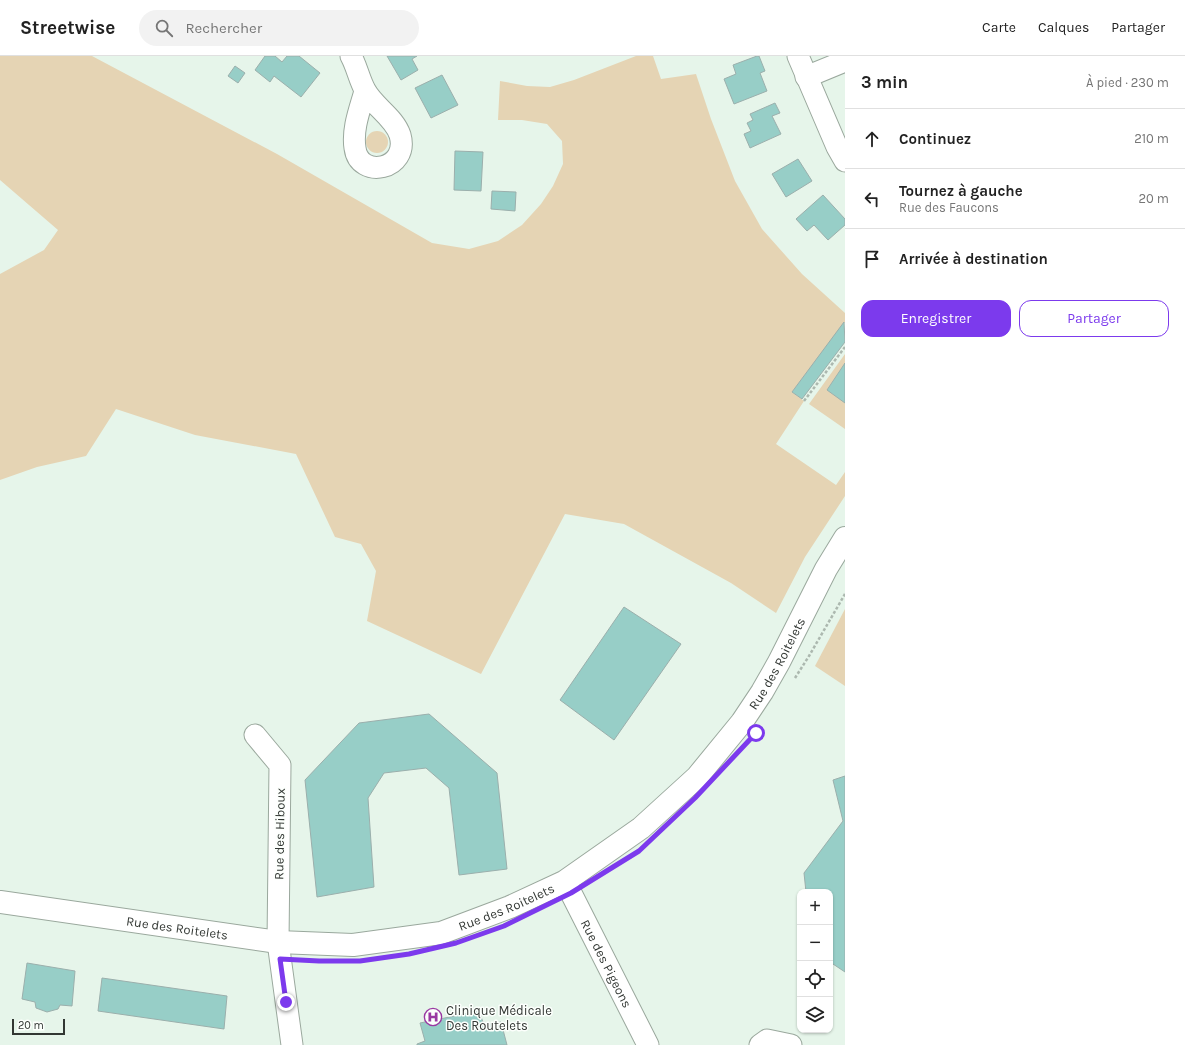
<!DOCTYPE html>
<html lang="fr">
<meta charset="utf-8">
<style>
:root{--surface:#fff;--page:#f2f2f2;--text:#222;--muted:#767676;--line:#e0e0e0;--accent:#7c3aed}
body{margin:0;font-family:Karla,sans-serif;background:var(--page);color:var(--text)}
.controls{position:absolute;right:12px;bottom:12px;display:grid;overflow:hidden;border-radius:8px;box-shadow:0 1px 3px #0004}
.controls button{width:36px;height:36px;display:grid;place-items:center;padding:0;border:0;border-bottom:1px solid var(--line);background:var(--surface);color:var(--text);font:20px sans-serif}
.scale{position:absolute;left:12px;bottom:10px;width:53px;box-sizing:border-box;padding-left:4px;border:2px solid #323733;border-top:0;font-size:11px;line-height:14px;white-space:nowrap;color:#323733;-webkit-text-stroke:3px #fcfffc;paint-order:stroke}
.stop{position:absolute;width:12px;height:12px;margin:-9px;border:3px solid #7c3aed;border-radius:50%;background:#fff}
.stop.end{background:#7c3aed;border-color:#fff;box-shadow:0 1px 4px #0008}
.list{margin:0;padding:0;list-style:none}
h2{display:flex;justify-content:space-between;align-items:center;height:52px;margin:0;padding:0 16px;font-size:17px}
h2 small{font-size:13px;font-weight:400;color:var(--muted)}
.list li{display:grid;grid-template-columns:26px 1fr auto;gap:12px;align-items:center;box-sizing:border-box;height:60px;padding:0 16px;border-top:1px solid var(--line)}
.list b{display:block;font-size:15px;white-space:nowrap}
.list p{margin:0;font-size:13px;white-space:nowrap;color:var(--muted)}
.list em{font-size:13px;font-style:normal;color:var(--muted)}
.actions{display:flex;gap:8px;padding:12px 16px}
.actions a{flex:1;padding:9px 0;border:1px solid var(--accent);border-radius:12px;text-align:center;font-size:14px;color:var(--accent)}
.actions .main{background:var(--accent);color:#fff}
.icon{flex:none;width:22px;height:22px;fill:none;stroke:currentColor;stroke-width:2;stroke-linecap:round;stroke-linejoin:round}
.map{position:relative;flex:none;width:845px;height:989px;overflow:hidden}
header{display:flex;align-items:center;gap:24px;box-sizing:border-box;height:56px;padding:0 20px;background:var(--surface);border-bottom:1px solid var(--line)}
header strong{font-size:19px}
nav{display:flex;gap:22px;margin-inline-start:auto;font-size:14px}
.search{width:280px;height:36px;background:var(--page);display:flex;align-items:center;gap:10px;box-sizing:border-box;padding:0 14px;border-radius:22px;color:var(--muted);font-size:15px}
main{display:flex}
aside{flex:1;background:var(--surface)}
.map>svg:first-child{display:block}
</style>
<header>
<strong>Streetwise</strong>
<div class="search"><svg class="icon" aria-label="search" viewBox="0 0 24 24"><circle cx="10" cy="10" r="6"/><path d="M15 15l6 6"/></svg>Rechercher</div>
<nav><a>Carte</a><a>Calques</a><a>Partager</a></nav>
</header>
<main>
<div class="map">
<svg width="845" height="989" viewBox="0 0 845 989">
<rect width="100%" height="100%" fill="#e6f5ea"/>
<g fill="#e5d4b4">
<polygon points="0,0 92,0 277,98 432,187 469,193 498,185 522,169 541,148 553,130 563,108 562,85 547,68 522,64 498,64 500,25 527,30 550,31 574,24 636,0 653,0 661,23 696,18 711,63 735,125 762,173 802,218 845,257 845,266 792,336 804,345 776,388 836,429 845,416 845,440 805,501 776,557 731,527 624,468 565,458 481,618 367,565 376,515 361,488 335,481 296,398 195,379 116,353 86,400 37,411 0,424 0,218 44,194 58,174 0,124"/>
<circle cx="377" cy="86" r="11"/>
<polygon points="845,298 845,307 827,334 845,346 845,373 809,348"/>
<polygon points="845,553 845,630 815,610"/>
</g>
<g fill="#97cec7" stroke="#9bafac">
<polygon points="265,0 275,0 282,6 287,0 299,0 320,17 301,41 274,20 270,26 255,14"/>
<polygon points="387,0 417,0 412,3 418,14 401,24"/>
<polygon points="757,0 759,0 765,15 760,17 767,35 734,48 724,23 736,18 733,9"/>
<polygon points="235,10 245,17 238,27 228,20"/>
<polygon points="442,19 458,49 431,62 415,32"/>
<polygon points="775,47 780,57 772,60 781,78 750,92 744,78 751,75 747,67 753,64 750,58"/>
<polygon points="455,95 483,96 481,135 454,134"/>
<polygon points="798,103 812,125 786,141 772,118"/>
<polygon points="492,135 516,136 515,155 491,153"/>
<polygon points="823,139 845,163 845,169 828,184 814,169 807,175 796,163"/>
<polygon points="844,266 845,286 802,343 792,336"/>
<polygon points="845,307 845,347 827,334"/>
<polygon points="624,551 681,588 614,684 560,644"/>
<polygon points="429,658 497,717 507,813 459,819 449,732 426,712 384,717 368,742 374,831 317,841 305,724 359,667"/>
<polygon points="845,720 845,916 830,906 830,836 806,836 804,817 843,765 833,724"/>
<polygon points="27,907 75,915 72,950 60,949 58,953 47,956 36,952 35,946 22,943"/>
<polygon points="102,922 227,940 224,973 98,955"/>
<polygon points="479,955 484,969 501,966 507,989 417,989 417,988 425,985 420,967"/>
</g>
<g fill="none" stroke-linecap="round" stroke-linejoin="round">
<defs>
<g id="minor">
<path d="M351,0C357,11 359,23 365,34C373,50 394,61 400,79C410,114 359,124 355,92C352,73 360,53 365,35"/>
<polyline points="798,0 837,91 845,105"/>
<polyline points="806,21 845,5"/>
<polyline points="255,679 280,709 278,886 292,989"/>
<path id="s1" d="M564,826L571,837L648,989"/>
<polyline points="760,989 767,984 791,989"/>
</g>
<g id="tertiary">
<path id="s2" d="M0,846L278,886L353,889L441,877L510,851L564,826L641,772L697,721L742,666L762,636L779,606L826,513L845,482"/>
</g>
</defs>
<use href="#minor" stroke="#9aa89d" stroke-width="23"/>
<use href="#tertiary" stroke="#9aa89d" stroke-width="24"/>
<g stroke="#acb8af" stroke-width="2.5" stroke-dasharray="3 2" stroke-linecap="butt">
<polyline points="804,345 845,291"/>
<polyline points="795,622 809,600 845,538"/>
</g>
<use href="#minor" stroke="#fff" stroke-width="21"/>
<use href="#tertiary" stroke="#fff" stroke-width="22"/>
</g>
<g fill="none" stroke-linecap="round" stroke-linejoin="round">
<polyline stroke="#7c3aed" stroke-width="5" points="286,946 280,903 319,905 360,905 409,898 456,887 504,870 571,837 639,795 695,742 756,677"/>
</g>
<defs>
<symbol id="hospital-ring" viewBox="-11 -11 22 22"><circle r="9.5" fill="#fcfffc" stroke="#9939a2" stroke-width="1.5"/><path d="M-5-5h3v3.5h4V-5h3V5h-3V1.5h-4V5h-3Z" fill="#9939a2"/></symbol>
</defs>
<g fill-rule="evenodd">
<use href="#hospital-ring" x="423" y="951" width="20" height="20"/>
</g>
<g text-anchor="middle" stroke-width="3" stroke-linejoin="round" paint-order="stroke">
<g font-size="13" fill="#323733" stroke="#fcfffc">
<text dy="5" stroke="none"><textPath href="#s2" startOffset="887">Rue des Roitelets</textPath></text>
<text transform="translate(279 778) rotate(-89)" y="5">Rue des Hiboux</text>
<text dy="5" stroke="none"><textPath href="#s2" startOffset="515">Rue des Roitelets</textPath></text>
<text dy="5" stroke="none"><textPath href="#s2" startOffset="179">Rue des Roitelets</textPath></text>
<text dy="5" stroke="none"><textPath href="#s1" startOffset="92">Rue des Pigeons</textPath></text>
</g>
<g font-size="13" fill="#323733" stroke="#fcfffc" text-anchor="start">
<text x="446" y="959">Clinique Médicale<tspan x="446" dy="15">Des Routelets</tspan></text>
</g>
</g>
</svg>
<div class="controls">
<button>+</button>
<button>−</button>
<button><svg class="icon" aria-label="locate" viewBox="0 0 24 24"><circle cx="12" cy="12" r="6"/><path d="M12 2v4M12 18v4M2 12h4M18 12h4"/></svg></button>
<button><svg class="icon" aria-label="layers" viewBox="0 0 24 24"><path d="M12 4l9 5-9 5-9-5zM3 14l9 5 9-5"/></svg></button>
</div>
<div class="scale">20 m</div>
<div class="stop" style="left:756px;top:677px"></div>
<div class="stop end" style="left:286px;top:946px"></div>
</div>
<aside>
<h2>3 min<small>À pied · 230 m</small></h2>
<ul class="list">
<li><svg class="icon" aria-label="ahead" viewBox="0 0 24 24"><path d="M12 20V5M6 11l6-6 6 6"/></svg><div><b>Continuez</b></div><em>210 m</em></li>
<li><svg class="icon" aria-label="left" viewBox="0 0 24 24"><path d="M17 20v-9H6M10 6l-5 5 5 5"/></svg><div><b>Tournez à gauche</b><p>Rue des Faucons</p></div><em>20 m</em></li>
<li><svg class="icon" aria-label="arrive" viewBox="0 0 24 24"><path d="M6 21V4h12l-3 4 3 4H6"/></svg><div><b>Arrivée à destination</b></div></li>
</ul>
<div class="actions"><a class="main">Enregistrer</a><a>Partager</a></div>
</aside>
</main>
